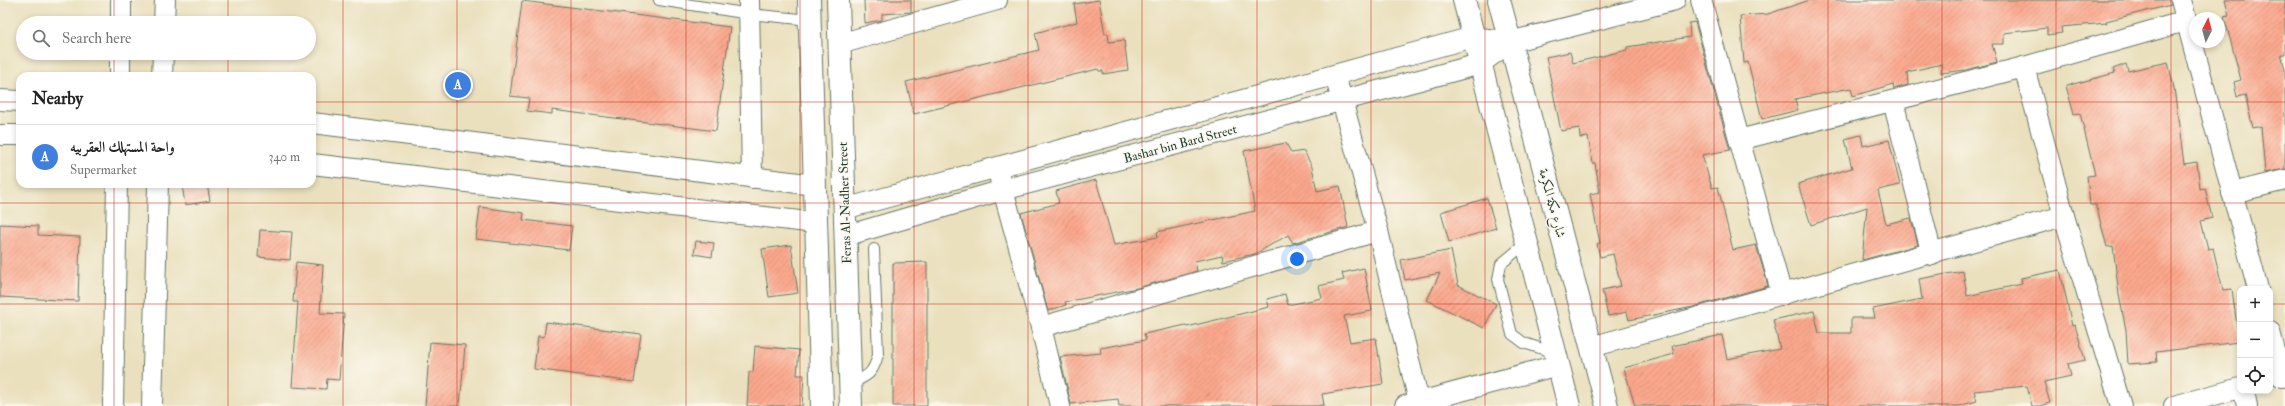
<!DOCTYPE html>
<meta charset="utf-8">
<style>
:root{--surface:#fff;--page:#f2f2f2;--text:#222;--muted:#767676;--line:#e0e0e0;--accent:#0f766e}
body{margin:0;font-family:"IM FELL Double Pica",Amiri,serif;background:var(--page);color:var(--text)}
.controls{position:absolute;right:12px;bottom:12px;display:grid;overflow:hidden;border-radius:8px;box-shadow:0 2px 6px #0003}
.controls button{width:36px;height:36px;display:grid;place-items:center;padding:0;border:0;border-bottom:1px solid var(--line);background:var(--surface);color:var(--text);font:20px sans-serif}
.compass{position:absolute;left:2189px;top:12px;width:36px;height:36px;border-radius:50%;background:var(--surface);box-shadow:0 2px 6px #0003;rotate:6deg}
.you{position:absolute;left:1297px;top:259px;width:14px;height:14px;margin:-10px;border:3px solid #fff;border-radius:50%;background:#1a73e8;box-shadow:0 0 0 6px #1a73e833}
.badge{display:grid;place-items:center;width:26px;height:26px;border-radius:50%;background:var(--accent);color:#fff;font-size:13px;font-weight:700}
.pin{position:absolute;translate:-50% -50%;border:2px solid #fff;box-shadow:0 1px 4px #0006}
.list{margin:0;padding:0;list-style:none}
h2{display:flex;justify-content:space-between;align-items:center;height:52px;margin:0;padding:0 16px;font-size:17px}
h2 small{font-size:13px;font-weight:400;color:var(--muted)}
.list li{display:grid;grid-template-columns:26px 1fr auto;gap:12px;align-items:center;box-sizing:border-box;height:64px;padding:0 16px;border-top:1px solid var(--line)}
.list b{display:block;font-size:15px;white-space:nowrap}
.list p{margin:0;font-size:13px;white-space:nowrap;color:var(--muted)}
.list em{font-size:13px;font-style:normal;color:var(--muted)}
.icon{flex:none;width:22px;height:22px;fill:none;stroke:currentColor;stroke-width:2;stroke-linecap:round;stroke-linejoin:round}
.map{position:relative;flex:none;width:2285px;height:406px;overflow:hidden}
.search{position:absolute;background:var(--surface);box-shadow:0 2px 6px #0003;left:16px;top:16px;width:300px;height:44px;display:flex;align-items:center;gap:10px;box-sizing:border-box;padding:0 14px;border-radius:22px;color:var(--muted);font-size:15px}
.panel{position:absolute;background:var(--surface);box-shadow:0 2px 6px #0003;left:16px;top:72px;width:300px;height:116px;border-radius:12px}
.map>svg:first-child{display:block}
</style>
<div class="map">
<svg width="2285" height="406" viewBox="0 0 2285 406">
<defs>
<pattern id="building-hatch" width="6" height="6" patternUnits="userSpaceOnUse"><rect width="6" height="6" fill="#fca88d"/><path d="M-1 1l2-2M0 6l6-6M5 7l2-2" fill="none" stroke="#cb8a74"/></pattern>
</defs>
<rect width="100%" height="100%" fill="#fbf7ec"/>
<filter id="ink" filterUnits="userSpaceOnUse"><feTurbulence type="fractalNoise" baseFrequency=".025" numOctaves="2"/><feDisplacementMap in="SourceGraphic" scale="8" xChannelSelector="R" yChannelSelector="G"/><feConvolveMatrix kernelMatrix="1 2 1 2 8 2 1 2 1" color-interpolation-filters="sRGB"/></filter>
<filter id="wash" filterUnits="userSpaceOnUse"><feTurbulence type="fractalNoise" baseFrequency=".012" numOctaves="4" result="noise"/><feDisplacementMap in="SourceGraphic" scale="16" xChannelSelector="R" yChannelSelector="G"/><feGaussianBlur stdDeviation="0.9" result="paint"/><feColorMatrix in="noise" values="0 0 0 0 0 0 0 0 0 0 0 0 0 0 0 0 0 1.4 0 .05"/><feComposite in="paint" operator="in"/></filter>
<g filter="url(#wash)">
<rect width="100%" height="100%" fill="#eae0bd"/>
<g id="blocks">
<g fill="url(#building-hatch)">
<polygon points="864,0 911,0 911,12 882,14 882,20 865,23"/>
<polygon points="1099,0 1105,34 1108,33 1109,42 1124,40 1128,70 1103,74 1103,71 1099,71 1098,69 914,114 906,82 1039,50 1035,33 1077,22 1074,4"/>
<polygon points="1810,0 2170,0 2171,5 2106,21 2107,23 2061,27 2062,33 2047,35 2047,28 2004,33 2004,44 1992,44 1997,62 1966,70 1941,73 1942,64 1907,72 1908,85 1894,89 1893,84 1853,96 1851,88 1795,99 1798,110 1762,119 1748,62 1744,63 1740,16 1768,14"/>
<polygon points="2225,0 2285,0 2285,54 2281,54 2285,69 2285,169 2265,173 2261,126 2253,128 2245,95 2237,97 2234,82 2241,80 2224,16 2229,15"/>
<polygon points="522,1 730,27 716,131 552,110 552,114 527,111 529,98 510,96"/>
<polygon points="1695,22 1730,150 1702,155 1712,188 1718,187 1733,250 1756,245 1768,286 1693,307 1629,320 1627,312 1608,316 1602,290 1621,286 1613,254 1600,257 1597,244 1600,243 1590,194 1600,192 1595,163 1593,163 1588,137 1580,138 1579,128 1561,131 1546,57 1570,52 1573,63 1627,50 1627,47 1690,37 1689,23"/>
<polygon points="2168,62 2174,88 2184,164 2197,162 2200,189 2205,188 2212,218 2201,221 2208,249 2213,248 2223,290 2232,289 2239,342 2156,352 2157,362 2128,364 2126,330 2119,295 2113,246 2107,247 2096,205 2090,205 2087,176 2095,175 2080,113 2074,114 2066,86 2115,73 2113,69 2126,64 2128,71"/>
<polygon points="1861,135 1863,146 1889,140 1900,185 1878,190 1886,224 1911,218 1918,245 1862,260 1867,207 1811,225 1798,184 1852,168 1845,139"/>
<polygon points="1286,143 1291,153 1304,151 1312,167 1317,191 1340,186 1348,227 1293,243 1288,235 1255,254 1223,261 1222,255 1195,261 1197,271 1137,288 1065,302 1066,305 1048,311 1021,213 1059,203 1056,191 1096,180 1114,245 1158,237 1157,232 1255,211 1244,151"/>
<polygon points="182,184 207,184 210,201 185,205"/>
<polygon points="1487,198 1496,228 1449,242 1441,212"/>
<polygon points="480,207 524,213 523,220 572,226 569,250 476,239"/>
<polygon points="0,224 38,226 38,235 80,237 78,301 0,297"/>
<polygon points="260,230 292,232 290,260 258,257"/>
<polygon points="696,241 714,243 712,257 694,254"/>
<polygon points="791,245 798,293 769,297 762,249"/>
<polygon points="1451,250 1458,285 1496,304 1484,328 1427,300 1440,273 1405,280 1401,260"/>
<polygon points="296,262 323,265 320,313 344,314 339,380 327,379 326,389 292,387 298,302 293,302"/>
<polygon points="927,262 927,406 893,406 893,263"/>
<polygon points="1364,268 1372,311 1344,316 1350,342 1376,338 1383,384 1322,394 1324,405 1317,406 1119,406 1118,399 1071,404 1060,357 1101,353 1100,348 1146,340 1144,334 1186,325 1187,327 1269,307 1267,299 1285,294 1288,305 1322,298 1319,286 1344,280 1342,273"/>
<polygon points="2060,270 2072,326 2075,325 2085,360 2068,364 2071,376 2044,382 2050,403 2039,406 2032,406 2027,386 1974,391 1977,401 1958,406 1635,406 1624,368 1674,354 1672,346 1722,335 1727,359 1780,349 1773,320 1814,311 1819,333 1851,333 1851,318 1875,318 1873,309 1922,299 1919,279 1963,271 1967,296 2022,284 2021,278"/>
<polygon points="546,322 641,334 634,382 534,369 538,336 544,337"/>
<polygon points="430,342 465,345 460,406 425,406"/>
<polygon points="755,346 799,350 797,375 804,375 802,406 747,406 749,372 753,372"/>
</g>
</g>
</g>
<g filter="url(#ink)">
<use href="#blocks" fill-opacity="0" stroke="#667664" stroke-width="1"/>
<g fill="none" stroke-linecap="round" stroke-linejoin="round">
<defs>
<g id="lane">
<polyline points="659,0 750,14 810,20"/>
<polyline points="1526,243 1501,264 1498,279 1512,334 1524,343 1555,353"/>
<path d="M850,384C868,376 873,374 878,355L874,249"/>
</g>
<g id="street">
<polyline points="749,0 752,178"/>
<polyline points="1701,0 1782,295"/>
<polyline points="2181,0 2258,289"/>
<polyline points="121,23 121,0"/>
<polyline points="164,23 165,0"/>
<polyline points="839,44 997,0"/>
<polyline points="2024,67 2064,216 2121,406"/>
<polyline points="120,76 120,53"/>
<polyline points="162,76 163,53"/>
<polyline points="1338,86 1378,231 1419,402"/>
<polyline points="0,100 20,101"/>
<polyline points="1893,101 1932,255"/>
<polyline points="312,123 815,185"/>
<polyline points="0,135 20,135"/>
<polyline points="1739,140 2024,67 2186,21"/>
<polyline points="312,164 816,223"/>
<polyline points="1000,179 1041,327 1060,406"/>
<polyline points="2232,193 2285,180"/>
<polyline points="844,209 1473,37 1510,42 1675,0"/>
<polyline points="845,236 1003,190 1480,64 1510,42"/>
<polyline points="1041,327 1378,231"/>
<polyline points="2270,332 2282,377"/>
<polyline points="1591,347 2064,216"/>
<polyline points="2244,391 2247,406"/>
<polyline points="113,406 117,184"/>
<polyline points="152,406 158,184"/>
<polyline points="1405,406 1558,365"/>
<polyline points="2174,406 2240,388"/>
</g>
<g id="secondary">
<polyline points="809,0 822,406"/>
<polyline points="838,0 851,406"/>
<polyline points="1464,0 1569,406"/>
<polyline points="1499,0 1607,406"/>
</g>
</defs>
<use href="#lane" stroke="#667664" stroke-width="12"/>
<use href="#street" stroke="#667664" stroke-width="22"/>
<use href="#secondary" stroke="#667664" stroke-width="24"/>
<use href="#lane" stroke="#fff" stroke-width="10"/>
<use href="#street" stroke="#fff" stroke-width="20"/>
<use href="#secondary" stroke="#fff" stroke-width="22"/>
</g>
</g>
<path fill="none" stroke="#c8321e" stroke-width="1" stroke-opacity="0.55" d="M114,0V23M228,0V23M343,0V406M457,0V406M571,0V406M686,0V406M800,0V406M914,0V406M1028,0V406M1142,0V406M1257,0V406M1371,0V406M1485,0V406M1600,0V406M1714,0V406M1828,0V406M1942,0V406M2056,0V406M2171,0V406M114,53V76M228,53V76M0,102H20M312,102H2285M114,184V406M228,184V406M0,203H2285M0,304H2240M2270,304H2285"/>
<g text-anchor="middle" stroke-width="3" stroke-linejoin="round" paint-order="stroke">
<g font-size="13" fill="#1f3d34" stroke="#fbf7ec">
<text transform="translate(1180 143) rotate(-15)" y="5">Bashar bin Bard Street</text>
<text transform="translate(844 203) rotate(-92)" y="5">Feras Al-Nadher Street</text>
<text transform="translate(1553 203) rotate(75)" y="5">شارع مكة المكرمة</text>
</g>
</g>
</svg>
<div class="controls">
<button>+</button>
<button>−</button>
<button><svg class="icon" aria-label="locate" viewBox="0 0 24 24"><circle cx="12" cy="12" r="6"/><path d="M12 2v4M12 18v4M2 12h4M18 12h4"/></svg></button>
</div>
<svg class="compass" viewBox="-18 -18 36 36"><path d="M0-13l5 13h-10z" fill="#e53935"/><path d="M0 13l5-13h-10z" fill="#767676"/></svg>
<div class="you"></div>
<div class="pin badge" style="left:458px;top:85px;background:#3f7fe0">A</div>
<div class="search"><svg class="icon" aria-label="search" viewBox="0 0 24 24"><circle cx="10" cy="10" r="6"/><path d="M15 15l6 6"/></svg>Search here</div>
<section class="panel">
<h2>Nearby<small></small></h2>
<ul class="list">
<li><span class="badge" style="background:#3f7fe0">A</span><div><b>واحة المستهلك العقربيه</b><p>Supermarket</p></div><em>340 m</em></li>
</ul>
</section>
</div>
